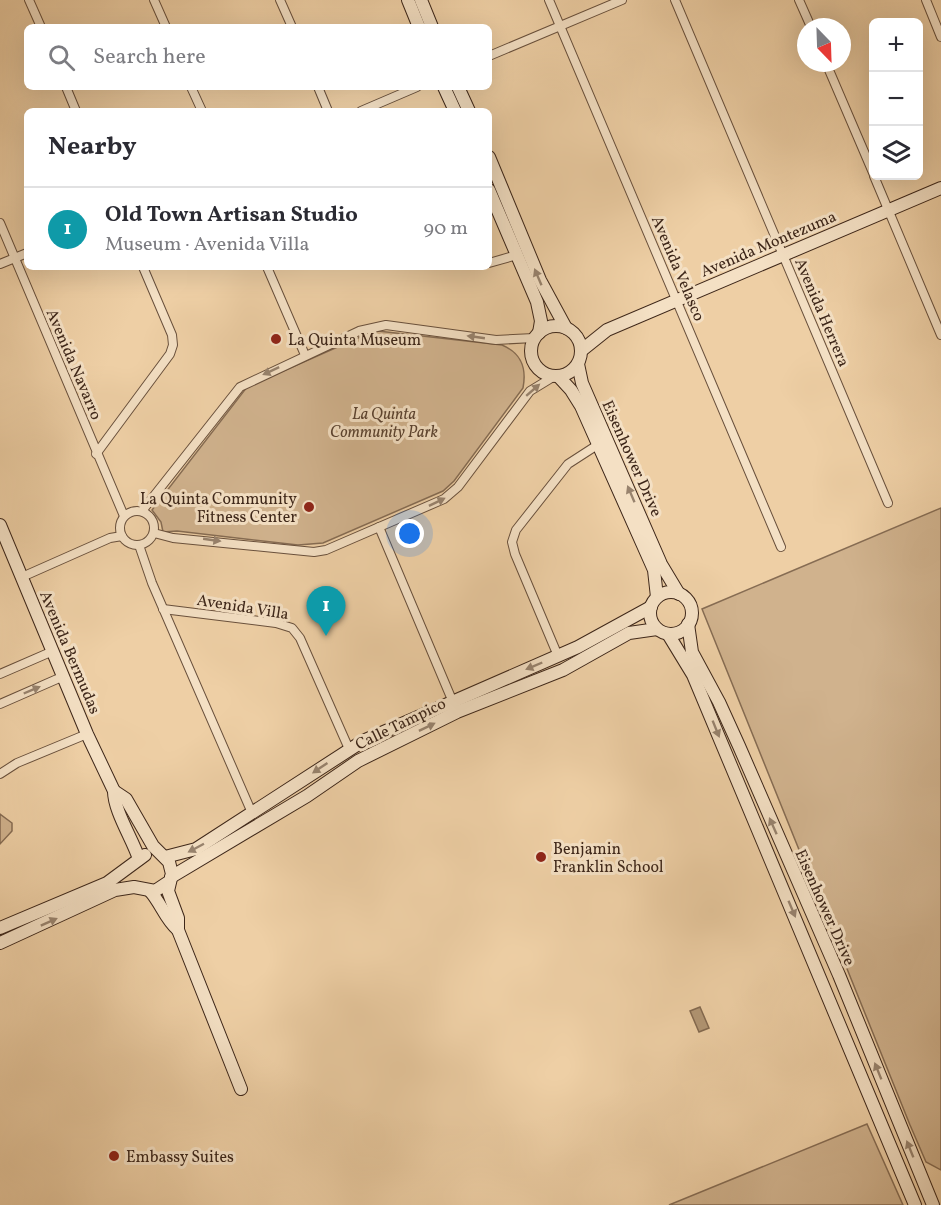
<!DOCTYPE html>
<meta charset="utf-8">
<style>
:root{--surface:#fff;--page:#f2f2f3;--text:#2b2b33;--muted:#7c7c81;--line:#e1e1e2;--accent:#0f766e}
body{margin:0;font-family:Vollkorn,serif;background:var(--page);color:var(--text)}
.controls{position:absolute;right:18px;top:18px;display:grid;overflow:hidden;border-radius:9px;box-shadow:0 6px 24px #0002}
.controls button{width:54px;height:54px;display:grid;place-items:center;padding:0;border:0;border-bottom:2px solid var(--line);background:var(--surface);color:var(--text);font:30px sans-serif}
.compass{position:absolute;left:797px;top:18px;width:54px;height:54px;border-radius:50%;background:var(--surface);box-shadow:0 6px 24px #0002;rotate:157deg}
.you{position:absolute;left:410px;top:534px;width:21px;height:21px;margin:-15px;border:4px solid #fff;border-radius:50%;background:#1a73e8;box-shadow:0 0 0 9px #1a73e833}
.badge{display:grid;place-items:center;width:39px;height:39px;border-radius:50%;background:var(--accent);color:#fff;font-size:20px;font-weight:700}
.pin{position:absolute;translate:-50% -50px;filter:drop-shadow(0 2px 3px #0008)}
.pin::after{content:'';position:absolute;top:32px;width:21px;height:18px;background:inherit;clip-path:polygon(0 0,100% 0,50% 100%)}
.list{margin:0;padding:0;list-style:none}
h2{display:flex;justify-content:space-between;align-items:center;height:78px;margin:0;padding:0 24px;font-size:26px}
h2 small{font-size:20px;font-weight:400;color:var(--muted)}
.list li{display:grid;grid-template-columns:39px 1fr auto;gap:18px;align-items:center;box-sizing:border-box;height:84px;padding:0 24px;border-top:2px solid var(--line)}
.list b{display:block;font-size:22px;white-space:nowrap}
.list p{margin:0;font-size:20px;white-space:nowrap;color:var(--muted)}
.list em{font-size:20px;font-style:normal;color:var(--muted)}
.icon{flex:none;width:33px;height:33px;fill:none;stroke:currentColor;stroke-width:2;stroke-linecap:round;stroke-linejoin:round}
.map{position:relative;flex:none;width:941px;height:1205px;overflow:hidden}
.search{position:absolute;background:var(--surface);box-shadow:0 6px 24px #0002;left:24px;top:24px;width:468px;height:66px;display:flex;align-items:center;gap:15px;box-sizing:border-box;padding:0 21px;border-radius:9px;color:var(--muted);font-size:22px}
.panel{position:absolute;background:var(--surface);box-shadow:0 6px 24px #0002;left:24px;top:108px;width:468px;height:162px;border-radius:9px}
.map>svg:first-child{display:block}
</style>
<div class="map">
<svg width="941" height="1205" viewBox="0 0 941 1205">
<rect width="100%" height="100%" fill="#eecfa5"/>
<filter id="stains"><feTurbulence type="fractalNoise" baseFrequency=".00333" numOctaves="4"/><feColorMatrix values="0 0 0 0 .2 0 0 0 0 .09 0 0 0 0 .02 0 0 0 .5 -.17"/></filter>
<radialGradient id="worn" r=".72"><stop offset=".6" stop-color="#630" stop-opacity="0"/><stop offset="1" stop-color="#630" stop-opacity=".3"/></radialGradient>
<g fill="#d0b28d" stroke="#866c53" stroke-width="1.5">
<path d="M378,331L502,345C521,353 527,367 523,388L454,481L443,491L323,543L298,545L177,531L163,532L161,522L152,510L247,387L367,334Z"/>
<polygon points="941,508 941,1170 926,1162 910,1125 702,609"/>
<polygon points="0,814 12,823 12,831 0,844"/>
<polygon points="867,1124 903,1205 669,1205"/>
</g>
<polygon fill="#b29675" stroke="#836950" stroke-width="1.5" points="700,1007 709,1028 699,1032 690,1011"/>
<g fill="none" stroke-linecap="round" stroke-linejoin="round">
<defs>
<g id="street">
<polyline points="29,0 41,27"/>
<polyline points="154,0 166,27"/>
<polyline points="280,0 292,27"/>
<polyline points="549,0 781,547"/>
<polyline points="675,0 888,503"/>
<polyline points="799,0 811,27"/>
<polyline points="926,0 941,37"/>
<polyline points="489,56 622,0"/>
<polyline points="826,63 874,175"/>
<polyline points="66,87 76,111"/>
<polyline points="191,87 202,111"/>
<polyline points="318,87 328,111"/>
<polyline points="361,111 417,87"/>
<polyline points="874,176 941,335"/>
<polyline points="0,223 124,516"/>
<polyline points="489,263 517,255"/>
<polyline points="0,264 27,253"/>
<polyline points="267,267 305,355"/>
<polyline points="96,454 170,354 173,345 172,335 143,267"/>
<circle cx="137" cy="528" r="17"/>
<polyline points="142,511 240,387 359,331 386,325 496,340 534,338"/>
<polyline points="379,527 455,707"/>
<polyline points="154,533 173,538 314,552 326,550 444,499 458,487 530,391 553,377"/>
<polyline points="139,545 152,583 252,813"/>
<polyline points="22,577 110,538 122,536"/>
<polyline points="163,609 276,623 292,628 300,638 349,749"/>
<polyline points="558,656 515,554 512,542 516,530 568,464 602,442"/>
<polyline points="0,674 53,651"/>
<polyline points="0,704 64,676"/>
<polyline points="0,774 17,763 87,734"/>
</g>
<g id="secondary">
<polyline points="408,0 419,27"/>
<polyline points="421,0 432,27"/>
<polyline points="444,87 455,111"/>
<polyline points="458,87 469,111"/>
<polyline points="489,157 540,280 566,328"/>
<polyline points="489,190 537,302 541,321 539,333"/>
<circle cx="556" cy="351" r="25"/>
<polyline points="582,350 607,330 941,188"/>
<polyline points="578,364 582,383 661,564 679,594"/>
<polyline points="559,377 571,390 581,406 654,570 657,597"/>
<path d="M0,525L87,734L114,791C114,811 132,838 139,859"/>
<circle cx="671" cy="613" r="21"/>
<polyline points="688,624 692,652 719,702 739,746 839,975 933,1205"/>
<polyline points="668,634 693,675 915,1205"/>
<polyline points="114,791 126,799 153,846 169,862 172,874 168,891 178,918 178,930 241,1089"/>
<polyline points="165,857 196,849 363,741 578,647 651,607"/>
<polyline points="171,877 307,796 358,761 457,712 563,670 629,633 657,629"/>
<path d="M150,891C161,903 165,919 178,930"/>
<polyline points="0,928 107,883 145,855"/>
<polyline points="0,943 115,890 134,887 155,891 170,881"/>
</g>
</defs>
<use href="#street" stroke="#69503c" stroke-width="10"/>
<use href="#secondary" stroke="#3d2619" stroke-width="14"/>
<use href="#street" stroke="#f4e0c4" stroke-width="8"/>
<use href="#secondary" stroke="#f4e0c4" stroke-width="12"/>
</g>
<defs><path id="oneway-solid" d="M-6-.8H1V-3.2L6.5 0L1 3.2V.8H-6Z" transform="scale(1.5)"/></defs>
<g fill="#98836e">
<use href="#oneway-solid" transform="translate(538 277) rotate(-113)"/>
<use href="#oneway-solid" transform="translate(476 337) rotate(-172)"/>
<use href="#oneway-solid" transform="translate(271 371) rotate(155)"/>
<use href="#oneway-solid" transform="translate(533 390) rotate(-41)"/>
<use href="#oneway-solid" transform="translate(631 494) rotate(-113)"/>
<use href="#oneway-solid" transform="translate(437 502) rotate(-26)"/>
<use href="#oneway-solid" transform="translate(212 540) rotate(8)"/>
<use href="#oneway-solid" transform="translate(534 666) rotate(157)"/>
<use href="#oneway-solid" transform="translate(32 690) rotate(-23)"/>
<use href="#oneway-solid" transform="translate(427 727) rotate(-26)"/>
<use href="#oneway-solid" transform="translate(716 729) rotate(68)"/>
<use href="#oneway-solid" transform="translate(320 768) rotate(146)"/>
<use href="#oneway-solid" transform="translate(773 826) rotate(-114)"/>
<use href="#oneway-solid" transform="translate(196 848) rotate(152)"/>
<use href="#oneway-solid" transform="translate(792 909) rotate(67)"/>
<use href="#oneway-solid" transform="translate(49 922) rotate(-24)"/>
<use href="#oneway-solid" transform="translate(878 1071) rotate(-112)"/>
<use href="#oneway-solid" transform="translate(910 1149) rotate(-112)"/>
</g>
<g fill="#8f2418" stroke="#f4e0c4" stroke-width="2">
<circle cx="276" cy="339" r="6"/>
<circle cx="309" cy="507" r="6"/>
<circle cx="541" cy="857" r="6"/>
<circle cx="114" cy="1156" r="6"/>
</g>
<g text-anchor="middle" stroke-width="6" stroke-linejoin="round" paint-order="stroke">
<g font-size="16" fill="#3d2619" stroke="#f4e0c4">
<text transform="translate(768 243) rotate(-23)" y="6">Avenida Montezuma</text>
<text transform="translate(679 268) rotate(67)" y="6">Avenida Velasco</text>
<text transform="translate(823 312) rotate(67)" y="6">Avenida Herrera</text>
<text transform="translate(75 364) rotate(67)" y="6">Avenida Navarro</text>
<text transform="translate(633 458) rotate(66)" y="6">Eisenhower Drive</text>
<text transform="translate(243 606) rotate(9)" y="6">Avenida Villa</text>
<text transform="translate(71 652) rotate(67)" y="6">Avenida Bermudas</text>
<text transform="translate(400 723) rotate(-26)" y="6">Calle Tampico</text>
<text transform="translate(826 907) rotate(66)" y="6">Eisenhower Drive</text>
</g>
<g font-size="16" fill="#3d2619" stroke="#f4e0c4" text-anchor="start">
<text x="288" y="345">La Quinta Museum</text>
<text x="297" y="504" text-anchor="end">La Quinta Community<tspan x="297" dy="18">Fitness Center</tspan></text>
<text x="553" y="854">Benjamin<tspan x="553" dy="18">Franklin School</tspan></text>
<text x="126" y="1162">Embassy Suites</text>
</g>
<g font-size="16" font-style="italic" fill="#5a4230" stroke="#f4e0c4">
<text x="384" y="419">La Quinta<tspan x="384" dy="18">Community Park</tspan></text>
</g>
</g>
<rect width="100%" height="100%" filter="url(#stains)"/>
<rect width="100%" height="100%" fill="url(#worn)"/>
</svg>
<div class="controls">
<button>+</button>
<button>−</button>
<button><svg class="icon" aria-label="layers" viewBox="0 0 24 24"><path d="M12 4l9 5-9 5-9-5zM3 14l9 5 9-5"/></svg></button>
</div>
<svg class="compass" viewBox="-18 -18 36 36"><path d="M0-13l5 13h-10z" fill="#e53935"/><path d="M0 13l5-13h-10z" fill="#7c7c81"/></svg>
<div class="you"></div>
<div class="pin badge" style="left:326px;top:636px;background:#0f9aa8">1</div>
<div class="search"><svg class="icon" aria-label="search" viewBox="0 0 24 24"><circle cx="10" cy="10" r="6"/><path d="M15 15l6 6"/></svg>Search here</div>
<section class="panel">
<h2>Nearby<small></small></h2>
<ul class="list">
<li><span class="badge" style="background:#0f9aa8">1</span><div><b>Old Town Artisan Studio</b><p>Museum · Avenida Villa</p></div><em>90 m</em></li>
</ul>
</section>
</div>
